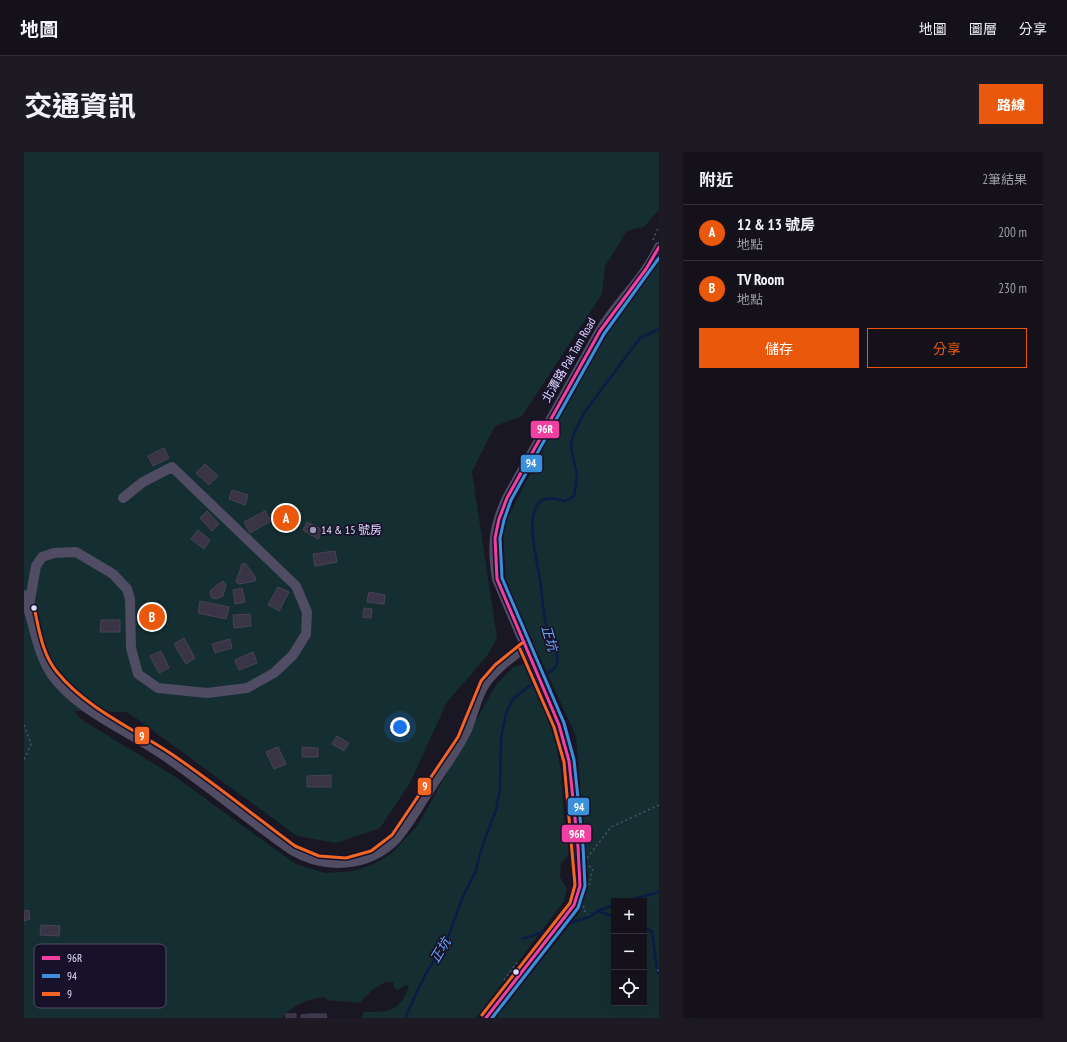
<!DOCTYPE html>
<html lang="zh-TW">
<meta charset="utf-8">
<style>
:root{--surface:#14111b;--page:#1d1a24;--text:#f1f3f6;--muted:#9d9da3;--line:#33313a;--accent:#ea580c}
body{margin:0;font-family:"PT Sans Narrow","Noto Sans TC",sans-serif;background:var(--page);color:var(--text)}
.controls{position:absolute;right:12px;bottom:12px;display:grid;overflow:hidden;border-radius:0px;box-shadow:0 4px 16px #0002}
.controls button{width:36px;height:36px;display:grid;place-items:center;padding:0;border:0;border-bottom:1px solid var(--line);background:var(--surface);color:var(--text);font:20px sans-serif}
.you{position:absolute;left:376px;top:575px;width:14px;height:14px;margin:-10px;border:3px solid #fff;border-radius:50%;background:#1a73e8;box-shadow:0 0 0 6px #1a73e833}
.badge{display:grid;place-items:center;width:26px;height:26px;border-radius:50%;background:var(--accent);color:#fff;font-size:13px;font-weight:700}
.pin{position:absolute;translate:-50% -50%;border:2px solid #fff;box-shadow:0 1px 4px #0006}
.list{margin:0;padding:0;list-style:none}
h2{display:flex;justify-content:space-between;align-items:center;height:52px;margin:0;padding:0 16px;font-size:17px}
h2 small{font-size:13px;font-weight:400;color:var(--muted)}
.list li{display:grid;grid-template-columns:26px 1fr auto;gap:12px;align-items:center;box-sizing:border-box;height:56px;padding:0 16px;border-top:1px solid var(--line)}
.list b{display:block;font-size:15px;white-space:nowrap}
.list p{margin:0;font-size:13px;white-space:nowrap;color:var(--muted)}
.list em{font-size:13px;font-style:normal;color:var(--muted)}
.actions{display:flex;gap:8px;padding:12px 16px}
.actions a{flex:1;padding:9px 0;border:1px solid var(--accent);border-radius:0px;text-align:center;font-size:14px;color:var(--accent)}
.actions .main{background:var(--accent);color:#fff}
.icon{flex:none;width:22px;height:22px;fill:none;stroke:currentColor;stroke-width:2;stroke-linecap:round;stroke-linejoin:round}
.map{position:relative;flex:none;width:635px;height:866px;overflow:hidden;border-radius:0px}
header{display:flex;align-items:center;gap:24px;box-sizing:border-box;height:56px;padding:0 20px;background:var(--surface);border-bottom:1px solid var(--line)}
header strong{font-size:19px}
nav{display:flex;gap:22px;margin-inline-start:auto;font-size:14px}
.intro{display:flex;align-items:center;justify-content:space-between;box-sizing:border-box;height:96px;padding:0 24px}
h1{margin:0;font-size:28px}
.button{padding:10px 18px;border-radius:0px;background:var(--accent);color:#fff;font-size:14px;font-weight:700}
main{display:flex;gap:24px;padding:0 24px}
aside{flex:1;background:var(--surface);border-radius:0px;box-shadow:0 4px 16px #0002}
.map>svg:first-child{display:block}
</style>
<header>
<strong>地圖</strong>
<nav><a>地圖</a><a>圖層</a><a>分享</a></nav>
</header>
<div class="intro"><h1>交通資訊</h1><a class="button">路線</a></div>
<main>
<div class="map">
<svg width="635" height="866" viewBox="0 0 635 866">
<rect width="100%" height="100%" fill="#1a1724"/>
<g fill="#152e32" fill-rule="evenodd">
<path d="M0,0H635V57L621,74L603,79L581,114L578,142L498,264L471,274L448,320L473,486L463,504L423,550L386,631L356,676L312,691L273,684L109,564L102,560L50,559L58,568L150,624L272,712L301,721L329,719L350,712L367,702L394,673L472,533L489,515L500,512L519,552L532,592L537,620L541,681L545,690L544,704L537,711L536,725L543,737L540,749L452,866H337L340,860C365,860 376,860 385,834L381,833L373,838L370,835L369,830C354,829 346,841 335,851C325,850 316,848 305,849L300,845C285,847 267,853 258,866H0Z"/>
<path d="M635,99V866H472L555,761L564,724L552,584L482,432L479,375L555,225L612,139ZM590,749H620V851H590Z"/>
</g>
<g fill="none" stroke-linecap="round" stroke-linejoin="round">
<g stroke="#0c1c46" stroke-width="2.5">
<path d="M517,525C523,521 531,519 533,512C536,503 527,489 524,480C519,465 519,450 517,435C515,416 500,365 515,351C523,343 532,348 541,349L550,344L553,324L547,294L548,286L552,277L560,261L616,186L635,177"/>
<polyline points="602,749 635,740"/>
<polyline points="574,759 590,753"/>
<polyline points="537,774 565,765 574,759 590,765"/>
<polyline points="620,776 628,779 633,818 635,821"/>
<polyline points="498,787 525,778"/>
<polyline points="381,866 400,825 424,785 440,742 451,721 458,695 472,658 476,636 477,586 482,561 489,547 513,528"/>
</g>
</g>
<g fill="#393546" stroke="#484258">
<polygon points="140,296 145,306 129,314 124,304"/>
<polygon points="181,312 194,324 185,333 172,321"/>
<polygon points="208,338 224,343 221,353 205,347"/>
<polygon points="256,357 272,364 269,371 262,368 261,371 252,368"/>
<polygon points="183,359 195,372 188,379 176,366"/>
<polygon points="241,359 247,369 226,381 220,370"/>
<polygon points="283,370 299,378 294,387 279,378"/>
<polygon points="174,378 186,388 180,397 167,387"/>
<polygon points="311,399 313,410 291,414 289,402"/>
<polygon points="221,411 232,426 231,429 215,432 212,430 218,412"/>
<polygon points="199,429 202,433 199,444 192,447 188,446 186,441 187,438"/>
<polygon points="254,435 265,440 255,459 244,453"/>
<polygon points="218,436 221,450 211,452 209,438"/>
<polygon points="345,440 361,443 360,452 343,450"/>
<polygon points="176,449 205,455 202,467 174,461"/>
<polygon points="123,455 134,456 133,474 121,473"/>
<polygon points="340,456 348,457 347,466 339,465"/>
<polygon points="226,462 227,474 210,476 209,463"/>
<polygon points="77,468 96,468 96,480 76,480"/>
<polygon points="160,486 171,506 162,512 150,492"/>
<polygon points="206,487 208,496 191,501 188,492"/>
<polygon points="137,499 145,516 135,521 126,504"/>
<polygon points="229,500 233,511 215,518 211,508"/>
<polygon points="313,584 325,591 320,599 308,592"/>
<polygon points="254,595 262,612 250,617 242,600"/>
<polygon points="278,595 294,596 294,605 278,605"/>
<polygon points="307,623 307,635 283,635 283,624"/>
<polygon points="5,758 6,767 0,769 0,759"/>
<polygon points="17,773 36,774 35,784 16,783"/>
<rect x="262" y="862" width="10" height="4"/>
<polygon points="286,862 287,866 277,866 277,863"/>
<polygon points="286,862 292,862 292,866 287,866"/>
<rect x="292" y="862" width="4" height="4"/>
<polygon points="297,862 302,862 303,866 297,866"/>
</g>
<g fill="none" stroke-linecap="round" stroke-linejoin="round">
<g stroke="#4a5665" stroke-width="1.5" stroke-dasharray="2 3" stroke-linecap="butt">
<polyline points="629,88 635,74"/>
<polyline points="0,573 7,592 0,608"/>
<polyline points="563,706 587,675 635,653"/>
<polyline points="565,714 569,717 565,733"/>
<polyline points="560,754 559,757 564,763"/>
<polyline points="633,818 635,819"/>
<polyline points="480,828 494,809"/>
</g>
<g stroke="#4f4c64" stroke-width="10">
<path d="M0,443C10,470 12,499 28,523C55,560 104,578 141,604C185,634 225,668 268,698C301,718 345,715 372,687C385,672 395,653 406,637C418,618 432,600 442,580C449,565 451,547 461,532C471,517 487,506 501,495"/>
<polyline points="5,454 12,414 18,405 30,401 52,400 89,422 103,437 106,447 107,496 114,522 134,536 183,541 223,536 250,521 269,503 282,482 283,460 272,434 148,315 119,330 99,346"/>
<path d="M462,866L550,753L556,734L554,695L545,609L535,573L473,427C468,395 469,376 483,346L576,179C594,149 620,127 635,95"/>
</g>
<defs>
<polyline id="bus-1" points="462,866 550,753 556,734 554,695 545,609 535,573 473,427 471,386 475,367 483,346 576,179 622,117 635,95"/>
<polyline id="bus-2" points="468,866 554,756 561,734 559,694 550,608 540,571 478,426 476,386 480,368 487,348 580,182 635,106"/>
<g id="bus-3">
<path d="M10,455C15,477 18,502 33,520C62,556 108,576 146,601C189,630 229,663 271,694L295,704L322,706L347,699L368,683L434,585L457,529L471,513L498,491"/>
<polyline points="458,863 546,751 551,733 540,610 530,575 496,497"/>
</g>
</defs>
<use href="#bus-1" stroke="#17112a" stroke-width="6"/>
<use href="#bus-2" stroke="#17112a" stroke-width="6"/>
<use href="#bus-3" stroke="#17112a" stroke-width="6"/>
<use href="#bus-1" stroke="#f240a1" stroke-width="3"/>
<use href="#bus-2" stroke="#3a90db" stroke-width="3"/>
<use href="#bus-3" stroke="#f26522" stroke-width="3"/>
</g>
<circle fill="#9b96b2" stroke="#17112a" stroke-width="1.5" cx="289" cy="378" r="4"/>
<g fill="#e1daff" stroke="#17112a" stroke-width="1.5">
<circle cx="10" cy="456" r="3.5"/>
<circle cx="492" cy="820" r="3.5"/>
</g>
<g text-anchor="middle" stroke-width="3.5" stroke-linejoin="round" paint-order="stroke">
<g font-size="12" fill="#e1daff" stroke="#17112a">
<text transform="translate(545 208) rotate(-60)" y="4">北潭路 Pak Tam Road</text>
</g>
<g font-size="12" fill="#e1daff" stroke="#17112a" text-anchor="start">
<text x="297" y="382">14 &amp; 15 號房</text>
</g>
<g font-size="13" font-style="italic" fill="#68abfe" stroke="#17112a">
<text transform="translate(526 486) rotate(74)" y="5">正坑</text>
<text transform="translate(416 798) rotate(-59)" y="5">正坑</text>
</g>
</g>
<rect x="10" y="792" width="132" height="64" rx="6" fill="#17112a" stroke="#544d6a" stroke-width="1"/>
<rect x="18" y="804" width="18" height="4" fill="#f240a1"/>
<rect x="18" y="822" width="18" height="4" fill="#3a90db"/>
<rect x="18" y="840" width="18" height="4" fill="#f26522"/>
<g font-size="11" fill="#e1daff">
<text x="43" y="810">96R</text>
<text x="43" y="828">94</text>
<text x="43" y="846">9</text>
</g>
<g stroke="#17112a" stroke-width="1.5">
<rect x="506" y="268" width="30" height="19" rx="4" fill="#f240a1"/>
<rect x="496" y="302" width="23" height="19" rx="4" fill="#3a90db"/>
<rect x="110" y="574" width="16" height="19" rx="4" fill="#f26522"/>
<rect x="393" y="625" width="15" height="19" rx="4" fill="#f26522"/>
<rect x="543" y="645" width="23" height="19" rx="4" fill="#3a90db"/>
<rect x="537" y="672" width="31" height="19" rx="4" fill="#f240a1"/>
</g>
<g font-size="11" text-anchor="middle" font-weight="bold" fill="#fff">
<text x="521" y="281">96R</text>
<text x="507" y="315">94</text>
<text x="118" y="588">9</text>
<text x="401" y="638">9</text>
<text x="555" y="659">94</text>
<text x="553" y="686">96R</text>
</g>
</svg>
<div class="controls">
<button>+</button>
<button>−</button>
<button><svg class="icon" aria-label="locate" viewBox="0 0 24 24"><circle cx="12" cy="12" r="6"/><path d="M12 2v4M12 18v4M2 12h4M18 12h4"/></svg></button>
</div>
<div class="you"></div>
<div class="pin badge" style="left:262px;top:366px">A</div>
<div class="pin badge" style="left:128px;top:465px">B</div>
</div>
<aside>
<h2>附近<small>2筆結果</small></h2>
<ul class="list">
<li><span class="badge">A</span><div><b>12 &amp; 13 號房</b><p>地點</p></div><em>200 m</em></li>
<li><span class="badge">B</span><div><b>TV Room</b><p>地點</p></div><em>230 m</em></li>
</ul>
<div class="actions"><a class="main">儲存</a><a>分享</a></div>
</aside>
</main>
